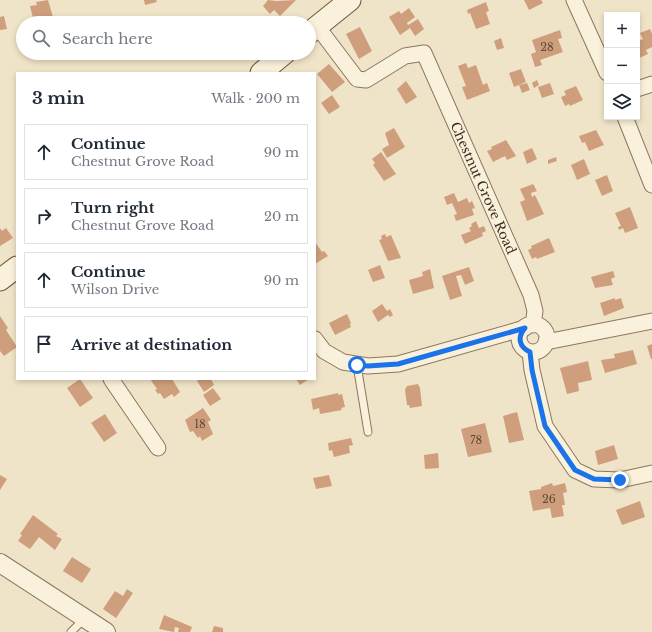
<!DOCTYPE html>
<meta charset="utf-8">
<style>
:root{--surface:#fff;--page:#f2f2f3;--text:#1f2937;--muted:#747a83;--line:#e0e1e3}
body{margin:0;font-family:"Libre Baskerville",serif;background:var(--page);color:var(--text)}
.controls{position:absolute;right:12px;top:12px;display:grid;overflow:hidden;border-radius:0px;box-shadow:0 2px 6px #0003}
.controls button{width:36px;height:36px;display:grid;place-items:center;padding:0;border:0;border-bottom:1px solid var(--line);background:var(--surface);color:var(--text);font:20px sans-serif}
.stop{position:absolute;width:12px;height:12px;margin:-9px;border:3px solid #1a73e8;border-radius:50%;background:#fff}
.stop.end{background:#1a73e8;border-color:#fff;box-shadow:0 1px 4px #0008}
.list{margin:0;padding:0;list-style:none}
h2{display:flex;justify-content:space-between;align-items:center;height:52px;margin:0;padding:0 16px;font-size:17px}
h2 small{font-size:13px;font-weight:400;color:var(--muted)}
.list li{display:grid;grid-template-columns:26px 1fr auto;gap:12px;align-items:center;box-sizing:border-box;height:56px;margin:0 8px 8px;padding:0 8px;border:1px solid var(--line);border-radius:0px}
.list b{display:block;font-size:15px;white-space:nowrap}
.list p{margin:0;font-size:13px;white-space:nowrap;color:var(--muted)}
.list em{font-size:13px;font-style:normal;color:var(--muted)}
.icon{flex:none;width:22px;height:22px;fill:none;stroke:currentColor;stroke-width:2;stroke-linecap:round;stroke-linejoin:round}
.map{position:relative;flex:none;width:652px;height:632px;overflow:hidden}
.search{position:absolute;background:var(--surface);box-shadow:0 2px 6px #0003;left:16px;top:16px;width:300px;height:44px;display:flex;align-items:center;gap:10px;box-sizing:border-box;padding:0 14px;border-radius:22px;color:var(--muted);font-size:15px}
.panel{position:absolute;background:var(--surface);box-shadow:0 2px 6px #0003;left:16px;top:72px;width:300px;height:308px;border-radius:0px}
.map>svg:first-child{display:block}
</style>
<div class="map">
<svg width="652" height="632" viewBox="0 0 652 632">
<rect width="100%" height="100%" fill="#f0e4c8"/>
<g fill="#cf9f7d">
<polygon points="48,0 53,17 49,18 50,23 43,23 43,20 34,22 30,6 37,5 36,2"/>
<polygon points="144,0 156,0 157,2 145,5"/>
<polygon points="268,0 276,1 296,0 280,16 274,10 270,14 263,6"/>
<polygon points="524,0 541,0 543,3 529,10"/>
<polygon points="486,2 489,11 486,12 490,24 476,29 470,13 468,14 467,10"/>
<polygon points="409,8 415,17 407,23 408,25 418,19 424,29 415,36 410,28 400,35 389,17 399,11 401,14"/>
<polygon points="4,16 7,29 0,30 0,17"/>
<polygon points="360,27 372,51 359,59 346,34"/>
<polygon points="650,29 652,34 652,47 646,50 648,54 637,59 637,42 643,39 640,33"/>
<polygon points="560,30 562,38 558,39 563,52 540,60 542,65 535,67 531,54 536,52 532,40"/>
<polygon points="501,38 504,48 497,50 494,41"/>
<polygon points="466,63 468,68 476,65 483,85 487,83 490,91 467,100 462,87 466,86 458,66"/>
<polygon points="329,64 345,82 332,92 317,74"/>
<polygon points="521,69 526,82 514,87 509,73"/>
<polygon points="537,80 539,85 534,88 532,83"/>
<polygon points="406,81 417,97 406,104 397,89"/>
<polygon points="527,83 530,90 522,93 519,85"/>
<polygon points="550,83 554,94 542,98 538,87"/>
<polygon points="576,86 583,100 570,106 569,104 565,106 561,97 566,95 564,91"/>
<polygon points="332,95 340,107 329,114 321,103"/>
<polygon points="394,128 405,147 387,158 382,149 389,145 385,133"/>
<polygon points="596,130 604,145 589,151 585,142 582,143 579,136"/>
<polygon points="506,140 516,156 507,160 505,156 493,162 487,151 492,149 491,147"/>
<polygon points="532,148 537,159 527,164 523,152"/>
<polygon points="381,152 396,174 384,181 373,165 375,163 372,159"/>
<polygon points="556,157 557,161 548,164 548,160"/>
<polygon points="584,159 590,174 577,180 571,165"/>
<polygon points="607,175 613,191 602,196 595,180"/>
<polygon points="533,184 537,191 531,193 532,197 535,195 544,214 527,221 520,202 525,200 520,189"/>
<polygon points="454,193 458,202 467,198 469,203 472,201 475,208 472,209 474,215 456,221 454,215 457,214 452,203 447,205 444,197"/>
<polygon points="630,207 638,228 625,233 623,228 619,230 618,227 621,226 615,213"/>
<polygon points="476,221 479,228 484,226 486,231 482,233 483,236 465,244 461,235 471,231 469,228 472,226 471,224"/>
<polygon points="0,228 2,231 6,228 13,238 0,246"/>
<polygon points="385,234 386,237 391,235 401,258 388,261 379,240 382,239 381,236"/>
<polygon points="549,238 555,252 537,259 536,257 532,259 528,250 532,248 531,246"/>
<polygon points="315,242 322,252 324,251 328,256 315,264"/>
<polygon points="380,265 385,278 373,282 368,270"/>
<polygon points="469,267 474,281 465,285 461,275 456,276 462,296 450,300 442,276"/>
<polygon points="430,269 434,288 413,294 409,280 423,276 422,272"/>
<polygon points="613,271 615,277 611,279 613,285 595,288 591,277"/>
<polygon points="615,298 615,300 621,298 624,308 604,316 600,303"/>
<polygon points="382,304 387,311 390,309 393,315 390,317 388,315 378,322 372,311"/>
<polygon points="347,314 351,323 350,324 351,327 335,335 329,323"/>
<polygon points="0,316 8,328 6,330 17,347 4,356 0,351"/>
<polygon points="652,344 652,359 651,359 647,346"/>
<polygon points="633,350 637,364 605,373 601,360 615,358 614,354"/>
<polygon points="588,361 592,380 578,383 579,391 567,394 560,368"/>
<polygon points="80,379 93,398 80,407 67,388"/>
<polygon points="150,379 172,379 180,392 174,397 172,394 164,399 160,393 158,394 155,390 157,389"/>
<polygon points="200,379 211,379 214,385 204,392 197,381"/>
<polygon points="296,379 309,379 300,385"/>
<polygon points="418,384 420,388 422,406 410,408 409,405 407,405 405,390 407,386"/>
<polygon points="213,388 221,399 210,406 203,395"/>
<polygon points="338,393 338,395 342,394 345,407 341,408 342,410 320,414 319,408 313,410 311,399"/>
<polygon points="203,408 211,420 208,422 213,434 202,441 200,436 198,438 193,431 190,432 185,420"/>
<polygon points="517,412 524,440 509,443 503,416"/>
<polygon points="105,414 117,433 104,442 91,423"/>
<polygon points="485,423 492,452 468,457 461,429"/>
<polygon points="351,438 353,445 349,446 350,453 334,457 332,450 329,451 328,443"/>
<polygon points="614,445 618,459 598,465 595,451"/>
<polygon points="438,453 439,468 425,469 424,455"/>
<polygon points="0,475 7,479 0,490"/>
<polygon points="329,475 332,486 316,489 313,478"/>
<polygon points="552,483 553,486 565,483 567,492 563,493 565,505 562,505 564,516 552,518 550,508 533,511 529,491 541,489 541,487"/>
<polygon points="640,501 645,517 622,525 616,510"/>
<polygon points="33,515 58,534 56,536 62,539 55,550 39,537 30,549 18,541 22,535 20,534"/>
<polygon points="72,557 91,569 82,583 63,571"/>
<polygon points="127,589 133,593 116,618 103,609 115,591 123,596"/>
<polygon points="164,615 192,627 190,632 178,632 179,628 175,627 174,632 159,629"/>
<polygon points="214,626 223,628 223,632 212,632"/>
</g>
<g fill="none" stroke-linecap="round" stroke-linejoin="round">
<defs>
<g id="service">
<polyline points="357,365 368,432"/>
<polyline points="71,632 84,619"/>
</g>
<g id="minor">
<polyline points="574,0 607,73"/>
<path id="s1" d="M317,26L357,79L366,80L405,56L424,53L531,295L535,311L533,325"/>
<polyline points="637,89 652,84"/>
<polyline points="625,117 652,185"/>
<circle cx="533" cy="338" r="14"/>
<polyline points="315,339 324,351 343,362 368,366 398,364 525,328"/>
<polyline points="546,342 652,321"/>
<polyline points="530,352 532,370 545,426 575,470 594,479 620,480 652,473"/>
<polyline points="111,379 158,448"/>
</g>
<polyline id="tertiary" points="0,563 106,632"/>
<g id="secondary">
<polyline points="309,33 350,0"/>
<polyline points="261,73 285,53"/>
<polyline points="0,280 17,267"/>
</g>
</defs>
<use href="#service" stroke="#8d765c" stroke-width="9"/>
<use href="#minor" stroke="#8d765c" stroke-width="17"/>
<use href="#tertiary" stroke="#8d765c" stroke-width="20"/>
<use href="#secondary" stroke="#6f573f" stroke-width="23"/>
<use href="#service" stroke="#faf1dc" stroke-width="7"/>
<use href="#minor" stroke="#faf1dc" stroke-width="15"/>
<use href="#tertiary" stroke="#faf1dc" stroke-width="18"/>
<use href="#secondary" stroke="#faf1dc" stroke-width="21"/>
</g>
<g fill="none" stroke-linecap="round" stroke-linejoin="round">
<path stroke="#1a73e8" stroke-width="5" d="M357,365L368,366L398,364L525,328C517,337 519,347 530,352L532,370L545,426L575,470L594,479L620,480"/>
</g>
<g text-anchor="middle" stroke-width="3.5" stroke-linejoin="round" paint-order="stroke">
<g font-size="11" fill="#624a37">
<text x="547" y="51">28</text>
<text x="200" y="428">18</text>
<text x="476" y="444">78</text>
<text x="549" y="503">26</text>
</g>
<g font-size="13" fill="#3d2e20" stroke="#f7eed8">
<text dy="5" stroke="none"><textPath href="#s1" startOffset="288">Chestnut Grove Road</textPath></text>
</g>
</g>
</svg>
<div class="controls">
<button>+</button>
<button>−</button>
<button><svg class="icon" aria-label="layers" viewBox="0 0 24 24"><path d="M12 4l9 5-9 5-9-5zM3 14l9 5 9-5"/></svg></button>
</div>
<div class="stop" style="left:357px;top:365px"></div>
<div class="stop end" style="left:620px;top:480px"></div>
<div class="search"><svg class="icon" aria-label="search" viewBox="0 0 24 24"><circle cx="10" cy="10" r="6"/><path d="M15 15l6 6"/></svg>Search here</div>
<section class="panel">
<h2>3 min<small>Walk · 200 m</small></h2>
<ul class="list">
<li><svg class="icon" aria-label="ahead" viewBox="0 0 24 24"><path d="M12 20V5M6 11l6-6 6 6"/></svg><div><b>Continue</b><p>Chestnut Grove Road</p></div><em>90 m</em></li>
<li><svg class="icon" aria-label="right" viewBox="0 0 24 24"><path d="M7 20v-9h11M14 6l5 5-5 5"/></svg><div><b>Turn right</b><p>Chestnut Grove Road</p></div><em>20 m</em></li>
<li><svg class="icon" aria-label="ahead" viewBox="0 0 24 24"><path d="M12 20V5M6 11l6-6 6 6"/></svg><div><b>Continue</b><p>Wilson Drive</p></div><em>90 m</em></li>
<li><svg class="icon" aria-label="arrive" viewBox="0 0 24 24"><path d="M6 21V4h12l-3 4 3 4H6"/></svg><div><b>Arrive at destination</b></div></li>
</ul>
</section>
</div>
